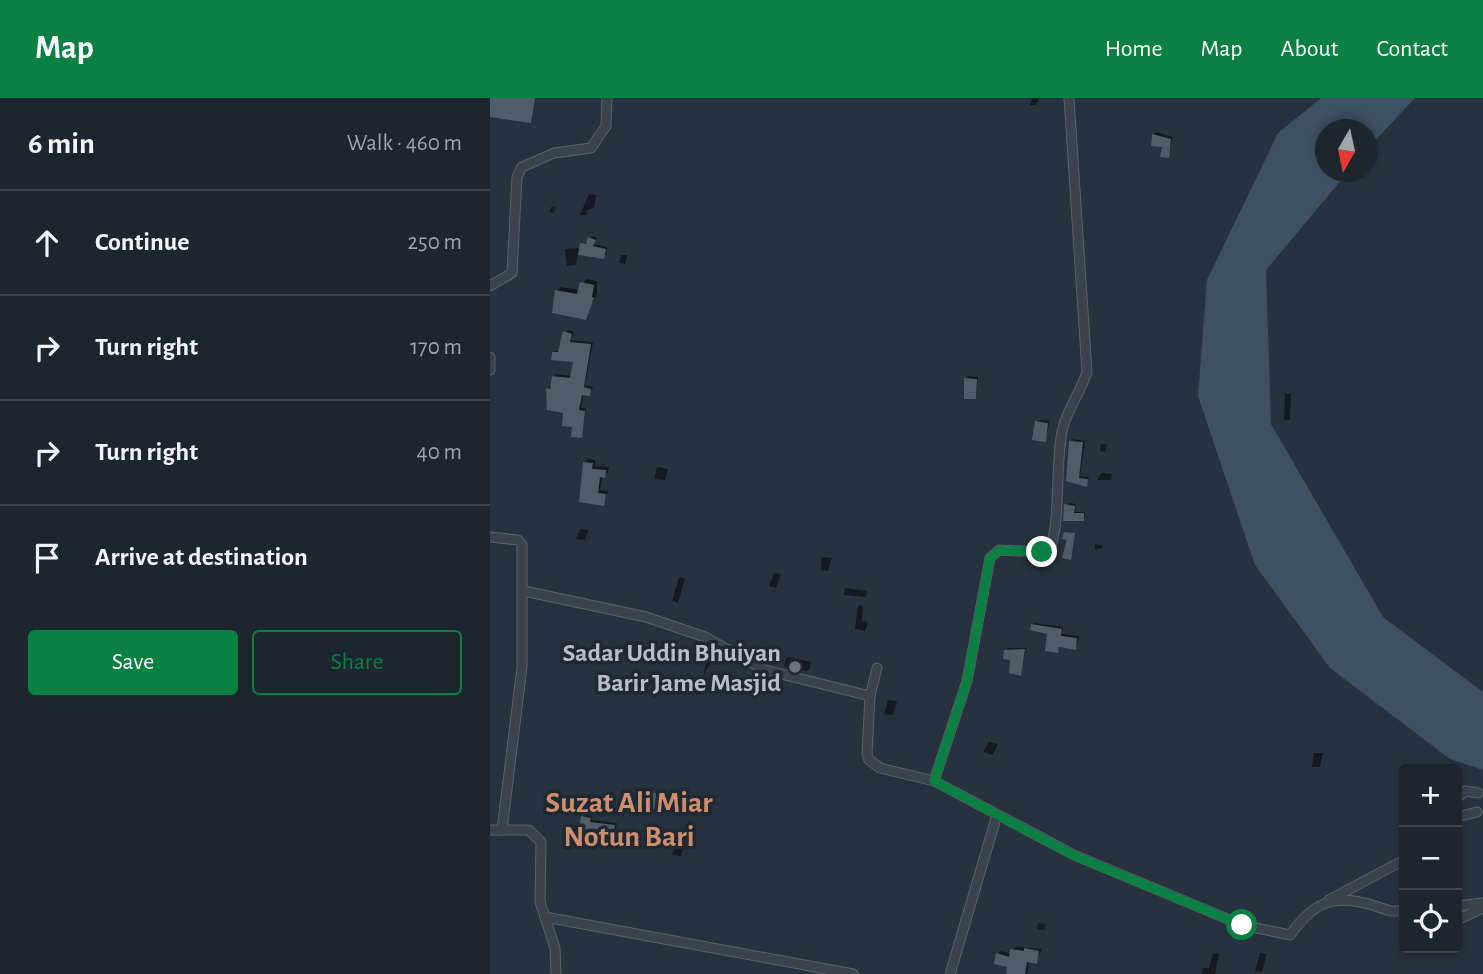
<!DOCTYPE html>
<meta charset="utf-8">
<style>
:root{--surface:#1c262e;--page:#29323a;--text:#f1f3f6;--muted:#a0a5aa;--line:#3a434a;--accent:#0b8043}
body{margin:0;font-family:"Alegreya Sans",sans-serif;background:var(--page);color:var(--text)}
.controls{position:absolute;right:21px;bottom:21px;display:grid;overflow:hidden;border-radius:7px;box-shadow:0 4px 10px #0003}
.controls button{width:63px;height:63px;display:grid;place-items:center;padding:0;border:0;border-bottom:2px solid var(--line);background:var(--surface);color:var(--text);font:35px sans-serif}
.compass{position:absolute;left:825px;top:21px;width:63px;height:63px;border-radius:50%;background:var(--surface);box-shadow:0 4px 10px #0003;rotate:189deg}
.stop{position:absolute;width:21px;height:21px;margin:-16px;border:5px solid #0b8043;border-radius:50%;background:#fff}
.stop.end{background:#0b8043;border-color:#fff;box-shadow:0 2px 7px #0008}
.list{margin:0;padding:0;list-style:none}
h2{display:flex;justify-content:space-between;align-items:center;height:91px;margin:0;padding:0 28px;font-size:30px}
h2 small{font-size:23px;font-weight:400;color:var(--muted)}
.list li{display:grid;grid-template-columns:46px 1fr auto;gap:21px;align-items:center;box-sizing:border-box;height:105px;padding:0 28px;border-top:2px solid var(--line)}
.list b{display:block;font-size:26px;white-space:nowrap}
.list em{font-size:23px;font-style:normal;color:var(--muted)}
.actions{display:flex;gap:14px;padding:21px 28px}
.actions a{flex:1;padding:16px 0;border:2px solid var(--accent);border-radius:7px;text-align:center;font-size:24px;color:var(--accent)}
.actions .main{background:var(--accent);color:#fff}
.icon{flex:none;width:38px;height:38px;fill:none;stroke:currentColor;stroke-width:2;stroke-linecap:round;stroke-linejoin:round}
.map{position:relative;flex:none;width:993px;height:876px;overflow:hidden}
header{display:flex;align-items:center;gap:42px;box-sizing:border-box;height:98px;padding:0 35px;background:var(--accent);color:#fff}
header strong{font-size:33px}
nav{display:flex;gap:38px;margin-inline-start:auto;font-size:24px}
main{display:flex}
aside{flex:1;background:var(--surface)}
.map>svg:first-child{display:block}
</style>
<header>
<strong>Map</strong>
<nav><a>Home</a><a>Map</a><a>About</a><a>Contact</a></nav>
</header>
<main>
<aside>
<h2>6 min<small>Walk · 460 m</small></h2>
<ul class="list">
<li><svg class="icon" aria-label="ahead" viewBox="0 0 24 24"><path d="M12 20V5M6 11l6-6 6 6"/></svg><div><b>Continue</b></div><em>250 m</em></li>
<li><svg class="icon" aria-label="right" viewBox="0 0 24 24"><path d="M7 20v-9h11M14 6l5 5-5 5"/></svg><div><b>Turn right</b></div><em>170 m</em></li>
<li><svg class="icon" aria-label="right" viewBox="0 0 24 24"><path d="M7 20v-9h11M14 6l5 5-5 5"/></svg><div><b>Turn right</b></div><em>40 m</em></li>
<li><svg class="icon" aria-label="arrive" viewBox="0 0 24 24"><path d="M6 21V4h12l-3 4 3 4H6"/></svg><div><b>Arrive at destination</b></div></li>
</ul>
<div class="actions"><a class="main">Save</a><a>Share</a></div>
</aside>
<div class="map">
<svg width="993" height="876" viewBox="0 0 993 876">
<rect width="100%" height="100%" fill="#26323d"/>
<polygon fill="#3d5165" points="831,0 925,0 878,50 878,32 836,32 836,74 858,74 776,172 781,326 893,519 993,594 993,672 960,661 840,570 765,467 708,298 717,182 788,35"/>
<g fill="#0007">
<polygon points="542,0 549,0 546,7 540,7"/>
<polygon points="666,34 683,39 678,58 674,47 663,37"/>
<polygon points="99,96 106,97 104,110 98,112 96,117 90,117"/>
<polygon points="62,108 66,109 64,115 59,114"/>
<polygon points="102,138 107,140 104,146 117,149 116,157 88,155 86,167 77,168 75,151 91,150"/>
<polygon points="131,157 137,157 135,166 129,165"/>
<polygon points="96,181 107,183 107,196 95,220 67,193 71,189 90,192"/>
<polygon points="77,232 84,233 81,242 103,244 95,287 103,289 100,296 94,295 91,310 96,310 91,338 58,291 66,276 82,278 85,262 63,254 70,252"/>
<polygon points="478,278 488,279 486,300 476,281"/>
<polygon points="795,296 801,296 800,322 794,322"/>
<polygon points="549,322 560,323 555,342 546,324"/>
<polygon points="583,341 595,343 590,378 599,379 596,387 578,382"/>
<polygon points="611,346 617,346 615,354 610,353"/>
<polygon points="98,361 106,362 105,368 119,369 118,374 113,378 110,392 118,393 113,406 91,402 95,364"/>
<polygon points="167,369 178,371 175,382 164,381"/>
<polygon points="611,375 622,376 621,382 607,382"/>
<polygon points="578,405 586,406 585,414 595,414 595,419 575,421"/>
<polygon points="90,431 98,432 95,442 86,441"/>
<polygon points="605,446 613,447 612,450 605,452"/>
<polygon points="332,459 342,460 338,473 331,472"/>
<polygon points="284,475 291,476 286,490 279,488"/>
<polygon points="189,479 195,480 188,505 182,503"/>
<polygon points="355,490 377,493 376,499 354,497"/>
<polygon points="373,507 372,523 378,524 375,533 365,531 368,508"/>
<polygon points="544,525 573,529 572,536 589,538 587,548 570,548 567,553 559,534 542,527"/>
<polygon points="518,550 536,550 531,576 516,552"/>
<polygon points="217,558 222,559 213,580"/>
<polygon points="297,559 321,564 320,571 317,573 294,568"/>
<polygon points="398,602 407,603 403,617 394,616"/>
<polygon points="499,644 508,646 503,657 493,654"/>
<polygon points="824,655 833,655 830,669 822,669"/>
<polygon points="166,693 180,696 176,711 149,702 163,701"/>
<polygon points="95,717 102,718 102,722 127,725 125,735 97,738 93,719"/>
<polygon points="186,744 195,745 191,758 182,757"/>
<polygon points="548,825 556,826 554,832 547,831"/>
<polygon points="525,849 552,851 546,864 539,863 537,876 518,876 519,868 508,856 511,853 522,856"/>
<polygon points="723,855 729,856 725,876 711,876 713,870 719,870"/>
<polygon points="770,855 777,856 772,874 765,873"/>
</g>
<g fill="#505d68">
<polygon points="0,0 45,0 41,25 0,19"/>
<polygon points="662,36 681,41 679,60 670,59 672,49 661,48"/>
<polygon points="98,139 106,142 103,148 116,151 114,161 88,157 90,145 96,146"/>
<polygon points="90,184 104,187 102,199 104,200 96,222 62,215 65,192 87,196"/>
<polygon points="73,233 82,236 80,244 101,246 94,289 101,291 100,298 92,297 89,312 95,313 92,340 81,339 82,329 72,328 73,315 57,312 56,290 60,291 62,278 80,280 83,264 61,262 62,254 68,254"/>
<polygon points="474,280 487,281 486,301 474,301"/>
<polygon points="545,323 558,325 556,344 542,342"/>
<polygon points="579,343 593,344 589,380 598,381 597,389 576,383"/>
<polygon points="93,364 103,365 102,371 116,372 115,380 110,379 108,395 116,396 114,408 89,404"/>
<polygon points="574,406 585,408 584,415 594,415 594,423 573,423"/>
<polygon points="574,434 585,435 581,462 572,460 577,442 572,441"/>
<polygon points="541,526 572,531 571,538 587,540 586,552 569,549 568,555 555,553 557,536 540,532"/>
<polygon points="535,551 531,578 519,575 520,562 513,561 514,552"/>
<polygon points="162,694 179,698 176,713 146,709 148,701 161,703"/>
<polygon points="91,718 101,720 100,724 125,727 124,739 98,736 98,740 88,739"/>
<polygon points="534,850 549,853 547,866 537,864 535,876 516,876 517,869 504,866 506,855 519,859 520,851 534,853"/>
</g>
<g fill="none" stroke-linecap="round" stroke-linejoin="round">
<defs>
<g id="minor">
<polyline points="0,188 22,175 27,79 32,69 64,55 101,50 116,28 117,0"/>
<polyline points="0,259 0,272"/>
<polyline points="0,439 28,442 32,447 32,569 12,732"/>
<polyline points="34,493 156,519 215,539 275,572 380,598"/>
<path d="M387,570L380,598L377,656L379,662L390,670L444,683L584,757L752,827L800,837C823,805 843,795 882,807C895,811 900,815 914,812"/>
<path d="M444,683L477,583L500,460L509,452L552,454L561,449C571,412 565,371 572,334C576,312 590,296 597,274L579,0"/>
<polyline points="967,700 975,693 988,695"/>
<polyline points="967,719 987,714"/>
<polyline points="0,732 39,732 51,744 50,804 65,850 66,876"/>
<polyline points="839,802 914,762"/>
<polyline points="967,808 993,805"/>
<polyline points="55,819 363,876"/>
<polyline points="967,822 993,810"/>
<polyline points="460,876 507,717"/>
</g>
</defs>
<use href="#minor" stroke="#58626b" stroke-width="11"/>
<use href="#minor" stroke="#3a444d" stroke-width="9"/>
</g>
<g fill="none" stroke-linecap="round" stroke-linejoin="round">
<polyline stroke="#0b8043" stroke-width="9" points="552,454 509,452 500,460 477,583 444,683 583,757 752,827"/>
</g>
<circle fill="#6b7280" stroke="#1f2933" stroke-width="2.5" cx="305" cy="569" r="7"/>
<g text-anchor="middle" stroke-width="7" stroke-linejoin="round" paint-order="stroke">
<g font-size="26" font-weight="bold" fill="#b6bfc8" stroke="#1f2933" text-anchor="end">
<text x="291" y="563">Sadar Uddin Bhuiyan<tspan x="291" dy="30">Barir Jame Masjid</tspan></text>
</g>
<g font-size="30" font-weight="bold" fill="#ce8e6c" stroke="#1f2933">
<text x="139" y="714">Suzat Ali Miar<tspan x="139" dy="34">Notun Bari</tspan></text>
</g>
</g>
</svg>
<div class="controls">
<button>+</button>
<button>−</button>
<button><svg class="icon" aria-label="locate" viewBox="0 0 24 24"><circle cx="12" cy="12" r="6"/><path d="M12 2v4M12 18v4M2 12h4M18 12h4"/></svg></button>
</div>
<svg class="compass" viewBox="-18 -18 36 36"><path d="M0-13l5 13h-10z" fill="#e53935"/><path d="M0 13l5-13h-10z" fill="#a0a5aa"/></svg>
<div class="stop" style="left:752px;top:827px"></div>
<div class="stop end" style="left:552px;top:454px"></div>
</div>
</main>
